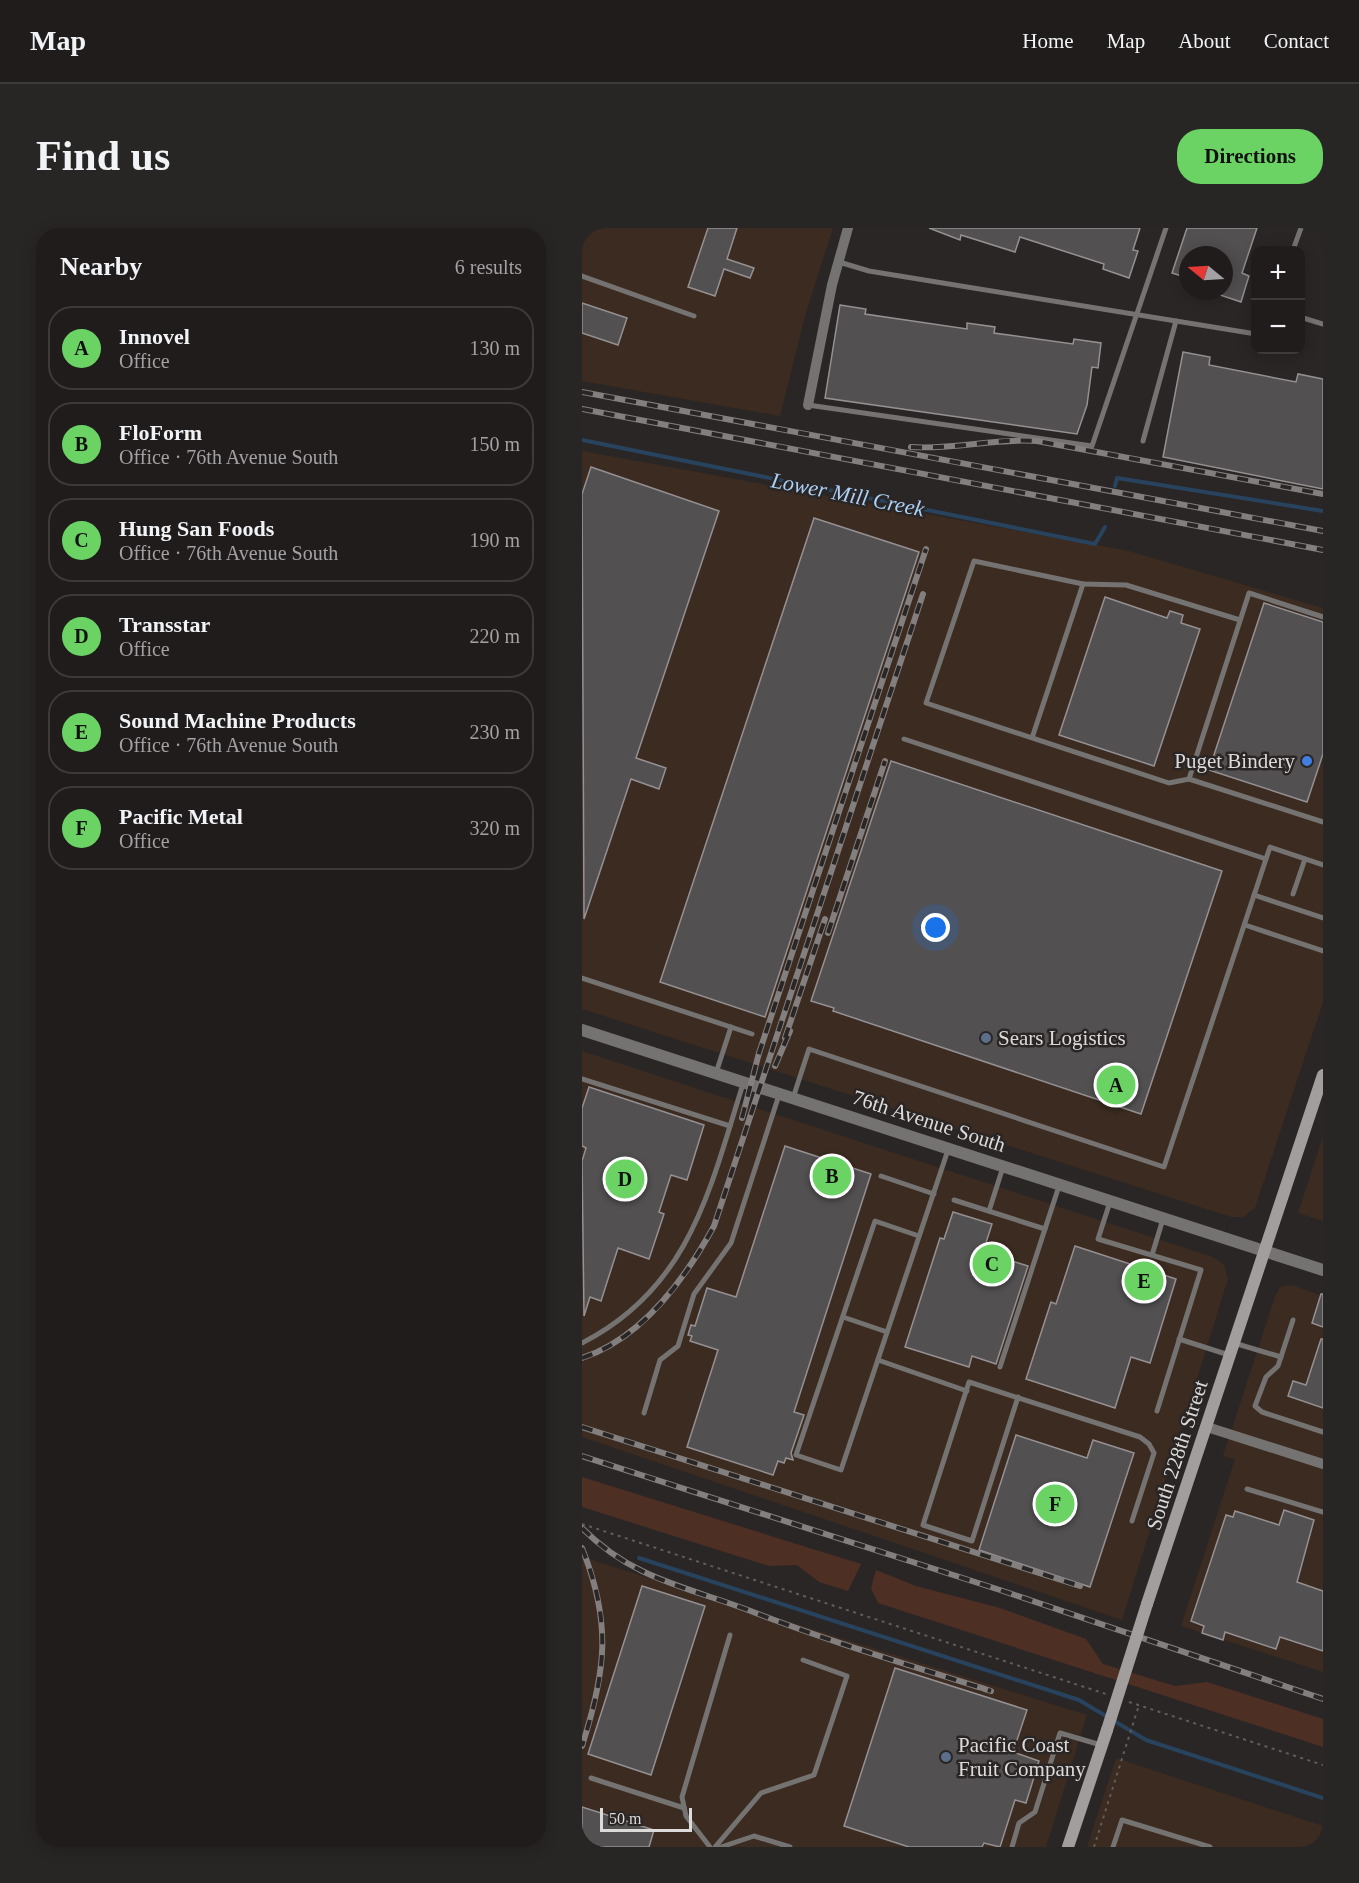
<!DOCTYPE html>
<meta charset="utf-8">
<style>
:root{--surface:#201c1c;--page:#282525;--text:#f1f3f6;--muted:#a2a1a3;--line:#3d3a3b;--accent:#6ad364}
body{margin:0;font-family:"Times New Roman",serif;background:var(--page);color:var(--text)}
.controls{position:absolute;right:18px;top:18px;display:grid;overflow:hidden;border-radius:12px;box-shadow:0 3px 15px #0003}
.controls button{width:54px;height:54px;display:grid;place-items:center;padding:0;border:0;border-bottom:2px solid var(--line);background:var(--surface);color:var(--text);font:30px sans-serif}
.compass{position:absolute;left:597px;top:18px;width:54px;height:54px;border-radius:50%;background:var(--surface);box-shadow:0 3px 15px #0003;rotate:288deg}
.scale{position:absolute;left:18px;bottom:15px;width:92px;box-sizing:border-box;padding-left:6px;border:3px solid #dddbda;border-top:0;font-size:16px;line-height:21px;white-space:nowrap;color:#dddbda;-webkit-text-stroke:4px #2a2625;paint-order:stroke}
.you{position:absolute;left:354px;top:700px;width:21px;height:21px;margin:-15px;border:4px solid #fff;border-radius:50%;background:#1a73e8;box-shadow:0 0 0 9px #1a73e833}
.badge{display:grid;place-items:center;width:39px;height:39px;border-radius:50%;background:var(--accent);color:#111;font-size:20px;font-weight:700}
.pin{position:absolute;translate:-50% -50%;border:3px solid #fff;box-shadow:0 2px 6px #0006}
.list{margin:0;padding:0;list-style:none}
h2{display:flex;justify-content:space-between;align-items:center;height:78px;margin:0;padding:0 24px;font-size:26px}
h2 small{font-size:20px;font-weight:400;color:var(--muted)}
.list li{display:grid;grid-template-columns:39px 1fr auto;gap:18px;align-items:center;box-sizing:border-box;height:84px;margin:0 12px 12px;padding:0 12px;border:2px solid var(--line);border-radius:24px}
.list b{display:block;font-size:22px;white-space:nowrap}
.list p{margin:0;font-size:20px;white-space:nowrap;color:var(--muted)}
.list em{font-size:20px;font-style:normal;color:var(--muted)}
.map{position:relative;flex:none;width:741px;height:1619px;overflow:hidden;border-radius:24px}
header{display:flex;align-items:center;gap:36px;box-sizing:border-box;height:84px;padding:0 30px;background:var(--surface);border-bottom:2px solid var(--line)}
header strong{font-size:28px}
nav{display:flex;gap:33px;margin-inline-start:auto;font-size:21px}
.intro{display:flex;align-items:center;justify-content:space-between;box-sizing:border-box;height:144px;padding:0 36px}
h1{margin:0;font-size:42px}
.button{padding:15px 27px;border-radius:24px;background:var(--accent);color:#111;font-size:21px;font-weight:700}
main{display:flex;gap:36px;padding:0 36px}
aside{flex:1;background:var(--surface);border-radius:24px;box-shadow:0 3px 15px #0003}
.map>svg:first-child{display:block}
</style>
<header>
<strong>Map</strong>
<nav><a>Home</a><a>Map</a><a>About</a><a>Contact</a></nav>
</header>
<div class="intro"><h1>Find us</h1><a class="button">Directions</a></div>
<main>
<aside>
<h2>Nearby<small>6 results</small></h2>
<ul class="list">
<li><span class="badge">A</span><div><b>Innovel</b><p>Office</p></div><em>130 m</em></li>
<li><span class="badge">B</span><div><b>FloForm</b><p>Office · 76th Avenue South</p></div><em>150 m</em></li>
<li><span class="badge">C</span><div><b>Hung San Foods</b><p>Office · 76th Avenue South</p></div><em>190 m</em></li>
<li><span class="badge">D</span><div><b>Transstar</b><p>Office</p></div><em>220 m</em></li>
<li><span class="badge">E</span><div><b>Sound Machine Products</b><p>Office · 76th Avenue South</p></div><em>230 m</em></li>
<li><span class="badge">F</span><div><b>Pacific Metal</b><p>Office</p></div><em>320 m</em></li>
</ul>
</aside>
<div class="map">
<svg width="741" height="1619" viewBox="0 0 741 1619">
<rect width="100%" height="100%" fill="#2a2625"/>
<g fill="#3b2b20">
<polygon points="0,0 251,0 223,88 198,188 0,153"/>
<polygon points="0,223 547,323 741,380 741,774 673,980 661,989 649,989 0,781"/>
<polygon points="0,823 631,1029 642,1037 646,1051 540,1392 0,1209"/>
<polygon points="741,908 741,993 716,985"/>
<polygon points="710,1057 741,1068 741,1444 599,1398 653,1231 641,1228 693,1068 698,1059"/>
<polygon points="0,1329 505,1487 464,1619 0,1619"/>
<polygon points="534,1530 741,1598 741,1619 505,1619"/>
</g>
<g fill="#4d2f24">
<polygon points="0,1249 279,1336 266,1363 237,1354 215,1337 187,1338 0,1279"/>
<polygon points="294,1342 334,1358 418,1380 504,1411 521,1436 593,1458 625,1454 741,1491 741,1519 296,1375 289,1360"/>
</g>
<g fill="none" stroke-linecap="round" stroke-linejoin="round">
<g stroke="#28435e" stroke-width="4">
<polyline points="0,212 513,316 523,299"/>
<polyline points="533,258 535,250 741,283"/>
<polyline points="57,1330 497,1472 564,1512 741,1570"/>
</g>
</g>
<g fill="#535052" stroke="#959193" stroke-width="1.5">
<polygon points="126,0 155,0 145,31 172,40 168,50 142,41 133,68 106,59"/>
<polygon points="347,0 558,0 551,22 556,23 547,50 521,41 522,36 438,9 433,24 379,7 378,12"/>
<polygon points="605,0 675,0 660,45 667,48 659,74 638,67 642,63 642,27 606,27 606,50 590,45"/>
<polygon points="0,75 45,90 36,117 0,105"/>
<polygon points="258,77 284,81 283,86 385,101 385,95 413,99 412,105 491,116 492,111 519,115 516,140 510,139 505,177 495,206 243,170"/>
<polygon points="601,124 628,129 627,137 714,154 716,146 741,151 741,261 581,229"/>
<polygon points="9,239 137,283 54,530 84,540 77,561 49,551 2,691 0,266"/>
<polygon points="232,290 337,324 183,789 78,754"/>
<polygon points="523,369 585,390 588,383 601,387 599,395 618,401 572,538 477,507"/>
<polygon points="682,375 741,394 741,526 725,574 627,542"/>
<polygon points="309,533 640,643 559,886 251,783 252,780 229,773"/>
<polygon points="7,859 122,897 105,952 89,947 77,984 82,986 67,1031 36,1020 19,1073 8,1069 2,1088 0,933 4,920 0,918 0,880"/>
<polygon points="203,918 289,946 212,1184 222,1187 209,1225 211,1232 204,1230 202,1235 196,1233 191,1247 105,1219 136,1122 108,1113 110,1108 106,1107 109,1097 113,1098 125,1060 154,1069"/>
<polygon points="371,984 410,996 401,1024 446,1038 414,1136 390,1128 387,1139 323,1119 358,1010 362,1011"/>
<polygon points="493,1018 594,1051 568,1135 549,1129 533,1180 444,1151 469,1074 474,1076"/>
<polygon points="739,1066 741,1066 741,1099 730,1095"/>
<polygon points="739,1111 741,1111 741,1180 706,1168 711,1153 724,1157"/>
<polygon points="434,1207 505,1230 511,1212 552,1225 508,1359 397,1322"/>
<polygon points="702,1282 732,1292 715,1354 741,1363 741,1423 698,1409 694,1421 643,1404 641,1412 620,1405 622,1398 609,1393 644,1287 651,1289 653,1283 697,1297"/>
<polygon points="60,1358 123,1378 69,1547 6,1526"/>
<polygon points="313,1440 445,1482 431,1524 457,1533 444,1575 433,1572 418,1619 402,1615 400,1619 327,1619 262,1598"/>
<polygon points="0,1579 72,1602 67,1619 0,1619"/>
</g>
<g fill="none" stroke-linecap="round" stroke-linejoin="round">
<g stroke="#605d5c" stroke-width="2" stroke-dasharray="3 4.5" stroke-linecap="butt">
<polyline points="0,1296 524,1466"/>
<polyline points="547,1474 741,1537"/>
<polyline points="512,1619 557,1477"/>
</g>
<g stroke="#757372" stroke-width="5">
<polyline points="711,22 719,0"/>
<polyline points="257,34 287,43 674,106"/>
<polyline points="0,48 112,88"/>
<polyline points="718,89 741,96"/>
<polyline points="226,177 510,218 584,0"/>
<polyline points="561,213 594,93"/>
<polyline points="501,356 544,357 658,392"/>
<polyline points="741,389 667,365 607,551 741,594"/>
<path d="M450,510L501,356L392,333L344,475C425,502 506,529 587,555L607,551"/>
<polyline points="684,631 688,619 741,637"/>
<polyline points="711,666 723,631"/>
<polyline points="672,667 741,690"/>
<polyline points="663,697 741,723"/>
<polyline points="0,750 170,806"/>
<polyline points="134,845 149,799"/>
<polyline points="0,851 148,898"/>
<polyline points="211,870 227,821 582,939 684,631 322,511"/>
<polyline points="299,948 352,966"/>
<polyline points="372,972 463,1001"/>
<polyline points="528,974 516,1011 619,1042 575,1183"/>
<polyline points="407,983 421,939"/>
<polyline points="337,1008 293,993 214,1227 259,1242 366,922"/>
<polyline points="570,1027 581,991"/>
<polyline points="261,1089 305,1104"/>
<polyline points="711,1092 696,1138 684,1149 673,1178 680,1184 741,1204"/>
<polyline points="597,1111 647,1127"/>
<path d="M0,1115C108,1060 128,961 161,856"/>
<polyline points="652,1115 699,1129"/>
<polyline points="296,1132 385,1163"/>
<polyline points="418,1139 477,958"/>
<polyline points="436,1169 390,1313 341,1297 387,1154 558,1209 567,1216 572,1225 550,1293"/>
<polyline points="62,1185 78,1132 96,1118 112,1066 149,1015 197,867"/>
<polyline points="665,1261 741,1284"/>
<polyline points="9,1550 102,1580"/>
<polyline points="128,1619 104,1588 100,1569 148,1407"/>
<polyline points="133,1619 179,1565 232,1547 265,1448 221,1432"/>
<polyline points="139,1619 172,1608 208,1619"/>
<polyline points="430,1619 437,1595 453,1584 478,1505 519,1517"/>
<polyline points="531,1619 540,1592 628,1619"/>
</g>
<g stroke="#757372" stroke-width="10">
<polyline points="226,177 250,57 266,0"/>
<polyline points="625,1199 741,1236"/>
</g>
<polyline stroke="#757372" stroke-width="12" points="0,802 741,1042"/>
<g stroke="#a19e9d" stroke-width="12">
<polyline points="565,1376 741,847"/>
<polyline points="486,1619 525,1502"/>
</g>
<defs>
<g id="rail">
<polyline points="0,164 741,303"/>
<polyline points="0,181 741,322"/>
<path d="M329,219C372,222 413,210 455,213L741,266"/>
<polyline points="246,705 303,533"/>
<polyline points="203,810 243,691"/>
<polyline points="193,838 208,803"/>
<polyline points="160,890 177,825 344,321"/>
<path d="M0,1130C61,1110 103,1051 132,998L341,366"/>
<polyline points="0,1199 498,1358"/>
<polyline points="0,1228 418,1362 741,1471"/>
<path d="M0,1300C51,1351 102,1358 166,1382C245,1413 327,1437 409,1463"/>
<path d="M0,1320C30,1395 24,1443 0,1518"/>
</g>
</defs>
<use href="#rail" stroke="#827f7e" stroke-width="6"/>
<use href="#rail" stroke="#2a2625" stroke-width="4" stroke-dasharray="11" stroke-linecap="butt"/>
<polyline stroke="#a19e9d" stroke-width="12" points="525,1502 565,1376"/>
</g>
<circle fill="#3f7fe0" stroke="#2a2625" stroke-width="2" cx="725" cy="533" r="6"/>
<g fill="#5c6f8a" stroke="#2a2625" stroke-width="2">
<circle cx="404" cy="810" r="6"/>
<circle cx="364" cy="1529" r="6"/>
</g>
<g text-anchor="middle" stroke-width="5" stroke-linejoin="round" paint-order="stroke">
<g font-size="21" fill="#dddbda" stroke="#2a2625" text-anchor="start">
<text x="713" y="540" text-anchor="end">Puget Bindery</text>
<text x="416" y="817">Sears Logistics</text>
<text x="376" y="1524">Pacific Coast<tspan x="376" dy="24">Fruit Company</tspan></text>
</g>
<g font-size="21" fill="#dddbda" stroke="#2a2625">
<text transform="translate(347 893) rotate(18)" y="7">76th Avenue South</text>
<text transform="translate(595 1227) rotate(-72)" y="7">South 228th Street</text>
</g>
<g font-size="22" font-style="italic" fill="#abd1f9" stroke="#2a2625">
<text transform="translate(266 266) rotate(11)" y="8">Lower Mill Creek</text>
</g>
</g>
</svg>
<div class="controls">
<button>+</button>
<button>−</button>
</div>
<svg class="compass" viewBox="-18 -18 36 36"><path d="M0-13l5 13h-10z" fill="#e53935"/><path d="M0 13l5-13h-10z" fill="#a2a1a3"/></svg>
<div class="scale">50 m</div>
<div class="you"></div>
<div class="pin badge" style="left:534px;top:857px">A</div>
<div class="pin badge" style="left:250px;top:948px">B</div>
<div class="pin badge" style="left:410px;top:1036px">C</div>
<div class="pin badge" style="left:43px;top:951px">D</div>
<div class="pin badge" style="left:562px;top:1053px">E</div>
<div class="pin badge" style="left:473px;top:1276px">F</div>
</div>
</main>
